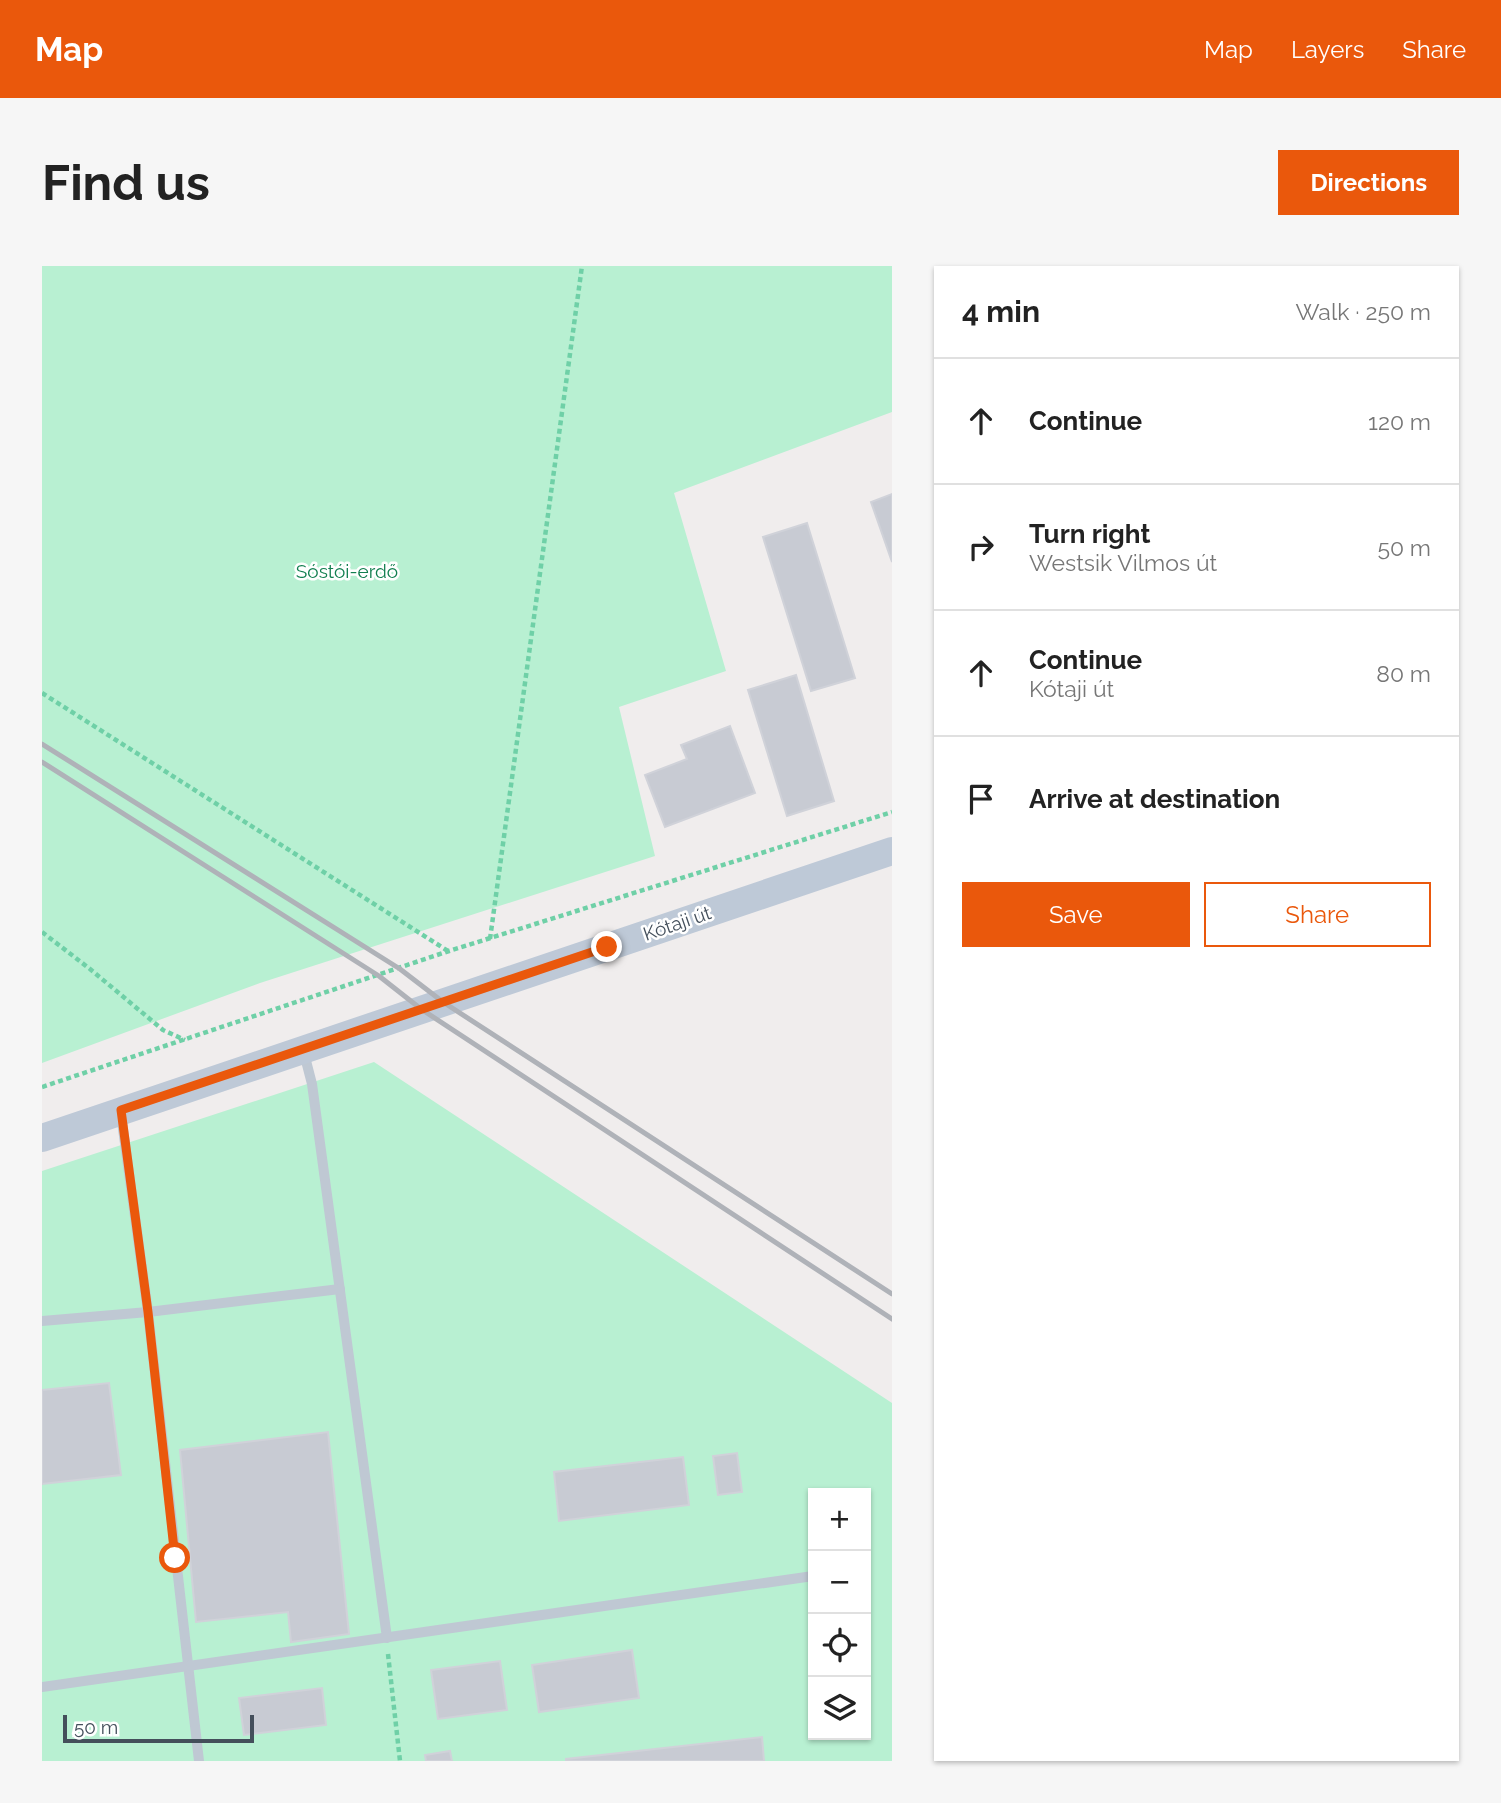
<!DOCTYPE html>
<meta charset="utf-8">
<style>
:root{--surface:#fff;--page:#f6f6f6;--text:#222;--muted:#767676;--line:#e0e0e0;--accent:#ea580c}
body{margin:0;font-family:Raleway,sans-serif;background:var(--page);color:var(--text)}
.controls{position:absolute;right:21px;bottom:21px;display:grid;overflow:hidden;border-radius:0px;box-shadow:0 2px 5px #0004}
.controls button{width:63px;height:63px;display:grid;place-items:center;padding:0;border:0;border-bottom:2px solid var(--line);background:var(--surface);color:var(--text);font:35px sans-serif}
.scale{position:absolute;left:21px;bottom:18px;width:191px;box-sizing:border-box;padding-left:7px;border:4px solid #444f5b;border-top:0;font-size:19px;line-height:24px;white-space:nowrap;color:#444f5b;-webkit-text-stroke:5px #fff;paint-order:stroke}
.stop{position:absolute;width:21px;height:21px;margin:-16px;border:5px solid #ea580c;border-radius:50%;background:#fff}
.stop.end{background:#ea580c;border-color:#fff;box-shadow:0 2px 7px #0008}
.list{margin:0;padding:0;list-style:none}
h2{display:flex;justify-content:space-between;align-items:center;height:91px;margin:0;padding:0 28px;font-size:30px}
h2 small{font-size:23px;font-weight:400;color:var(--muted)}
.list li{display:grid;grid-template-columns:46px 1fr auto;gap:21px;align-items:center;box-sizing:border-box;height:126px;padding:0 28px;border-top:2px solid var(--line)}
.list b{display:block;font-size:26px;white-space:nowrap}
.list p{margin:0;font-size:23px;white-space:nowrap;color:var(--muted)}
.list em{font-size:23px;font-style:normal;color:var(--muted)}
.actions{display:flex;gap:14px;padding:21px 28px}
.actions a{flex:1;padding:16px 0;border:2px solid var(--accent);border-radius:0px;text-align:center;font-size:24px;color:var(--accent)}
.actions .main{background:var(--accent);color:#fff}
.icon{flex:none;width:38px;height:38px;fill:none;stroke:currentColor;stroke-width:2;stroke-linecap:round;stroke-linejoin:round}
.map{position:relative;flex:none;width:850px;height:1495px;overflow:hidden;border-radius:0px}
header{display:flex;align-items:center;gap:42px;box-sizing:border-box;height:98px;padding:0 35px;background:var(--accent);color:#fff}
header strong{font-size:33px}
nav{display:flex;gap:38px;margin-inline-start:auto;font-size:24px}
.intro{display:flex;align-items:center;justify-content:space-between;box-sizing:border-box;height:168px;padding:0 42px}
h1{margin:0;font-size:49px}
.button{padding:18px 32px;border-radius:0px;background:var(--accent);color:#fff;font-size:24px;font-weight:700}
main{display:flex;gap:42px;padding:0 42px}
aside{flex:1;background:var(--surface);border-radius:0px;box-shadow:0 2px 5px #0004}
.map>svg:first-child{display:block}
</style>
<header>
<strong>Map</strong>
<nav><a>Map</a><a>Layers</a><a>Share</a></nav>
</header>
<div class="intro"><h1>Find us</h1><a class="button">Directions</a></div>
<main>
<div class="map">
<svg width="850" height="1495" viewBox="0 0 850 1495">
<rect width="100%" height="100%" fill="#f0eded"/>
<g fill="#b8f0d2" fill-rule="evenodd">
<polygon points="0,0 850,0 850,146 632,227 684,405 577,441 613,590 218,717 0,797"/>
<path d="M332,796L850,1137V1495H0V905ZM771,1227H824V1469H771Z"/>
</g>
<g fill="#c8cbd3" stroke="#d0d2d9" stroke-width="2">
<polygon points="850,228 850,296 829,236"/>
<polygon points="765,257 813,412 769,425 721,271"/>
<polygon points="754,409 792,535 745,550 706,424"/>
<polygon points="688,460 713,527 623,561 603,509 645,493 639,479"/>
<polygon points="67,1117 79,1209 0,1218 0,1124"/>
<polygon points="286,1166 307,1368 249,1376 246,1346 154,1356 138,1184"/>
<polygon points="695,1187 700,1226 676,1229 671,1190"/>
<polygon points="641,1191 647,1239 517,1255 512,1206"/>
<polygon points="590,1384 597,1432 497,1446 490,1399"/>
<polygon points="458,1395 465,1444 396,1453 389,1404"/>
<polygon points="280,1422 284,1459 202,1469 197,1432"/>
<polygon points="720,1471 722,1495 524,1495 524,1493"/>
<polygon points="408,1485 410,1495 384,1495 383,1489"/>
</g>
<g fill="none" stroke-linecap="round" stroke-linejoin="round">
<g stroke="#6fd0a7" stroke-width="4.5" stroke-dasharray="5 3.5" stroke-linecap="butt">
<polyline points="0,427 406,685"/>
<polyline points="0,666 48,703 121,764 143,774"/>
<polyline points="448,673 540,0"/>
<polyline points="0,821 407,685 850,546"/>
<polyline points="346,1388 358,1495"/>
</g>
<g stroke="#bfc8d3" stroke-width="10">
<polyline points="262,787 270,818 345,1372"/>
<polyline points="79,848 106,1046 157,1495"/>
<polyline points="0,1055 106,1046 298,1023"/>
<polyline points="0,1421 771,1310"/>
</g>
<polyline stroke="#bec9d7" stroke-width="28" points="0,872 850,585"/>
<g stroke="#afb2b8" stroke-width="5">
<polyline points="0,478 358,703 401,736 850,1028"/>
<polyline points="0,496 337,710 379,743 850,1053"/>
</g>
</g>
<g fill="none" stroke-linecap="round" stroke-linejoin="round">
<polyline stroke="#ea580c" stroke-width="9" points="133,1292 106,1046 79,844 565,681"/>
</g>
<g text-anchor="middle" stroke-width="5" stroke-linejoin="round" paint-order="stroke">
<g font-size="19" fill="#127f50" stroke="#fff">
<text x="305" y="312">Sóstói-erdő</text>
</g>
<g font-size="19" fill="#444f5b" stroke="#fff">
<text transform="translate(635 657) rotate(-19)" y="7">Kótaji út</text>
</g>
</g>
</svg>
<div class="controls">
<button>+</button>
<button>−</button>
<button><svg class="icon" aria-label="locate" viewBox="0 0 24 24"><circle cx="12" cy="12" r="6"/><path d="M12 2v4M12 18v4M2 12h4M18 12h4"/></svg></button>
<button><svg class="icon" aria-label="layers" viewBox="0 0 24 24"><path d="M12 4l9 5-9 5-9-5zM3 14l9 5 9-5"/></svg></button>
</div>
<div class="scale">50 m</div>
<div class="stop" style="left:133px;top:1292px"></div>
<div class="stop end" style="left:565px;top:681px"></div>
</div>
<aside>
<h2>4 min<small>Walk · 250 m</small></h2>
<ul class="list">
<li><svg class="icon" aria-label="ahead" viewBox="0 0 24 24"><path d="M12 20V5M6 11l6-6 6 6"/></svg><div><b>Continue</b></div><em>120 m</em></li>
<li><svg class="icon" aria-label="right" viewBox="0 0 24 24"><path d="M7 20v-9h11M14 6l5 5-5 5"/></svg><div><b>Turn right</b><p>Westsik Vilmos út</p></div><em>50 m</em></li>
<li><svg class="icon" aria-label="ahead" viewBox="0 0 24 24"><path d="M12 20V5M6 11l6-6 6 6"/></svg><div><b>Continue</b><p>Kótaji út</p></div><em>80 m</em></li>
<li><svg class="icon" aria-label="arrive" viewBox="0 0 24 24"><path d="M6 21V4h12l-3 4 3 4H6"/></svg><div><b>Arrive at destination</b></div></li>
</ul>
<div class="actions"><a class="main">Save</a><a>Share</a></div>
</aside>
</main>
